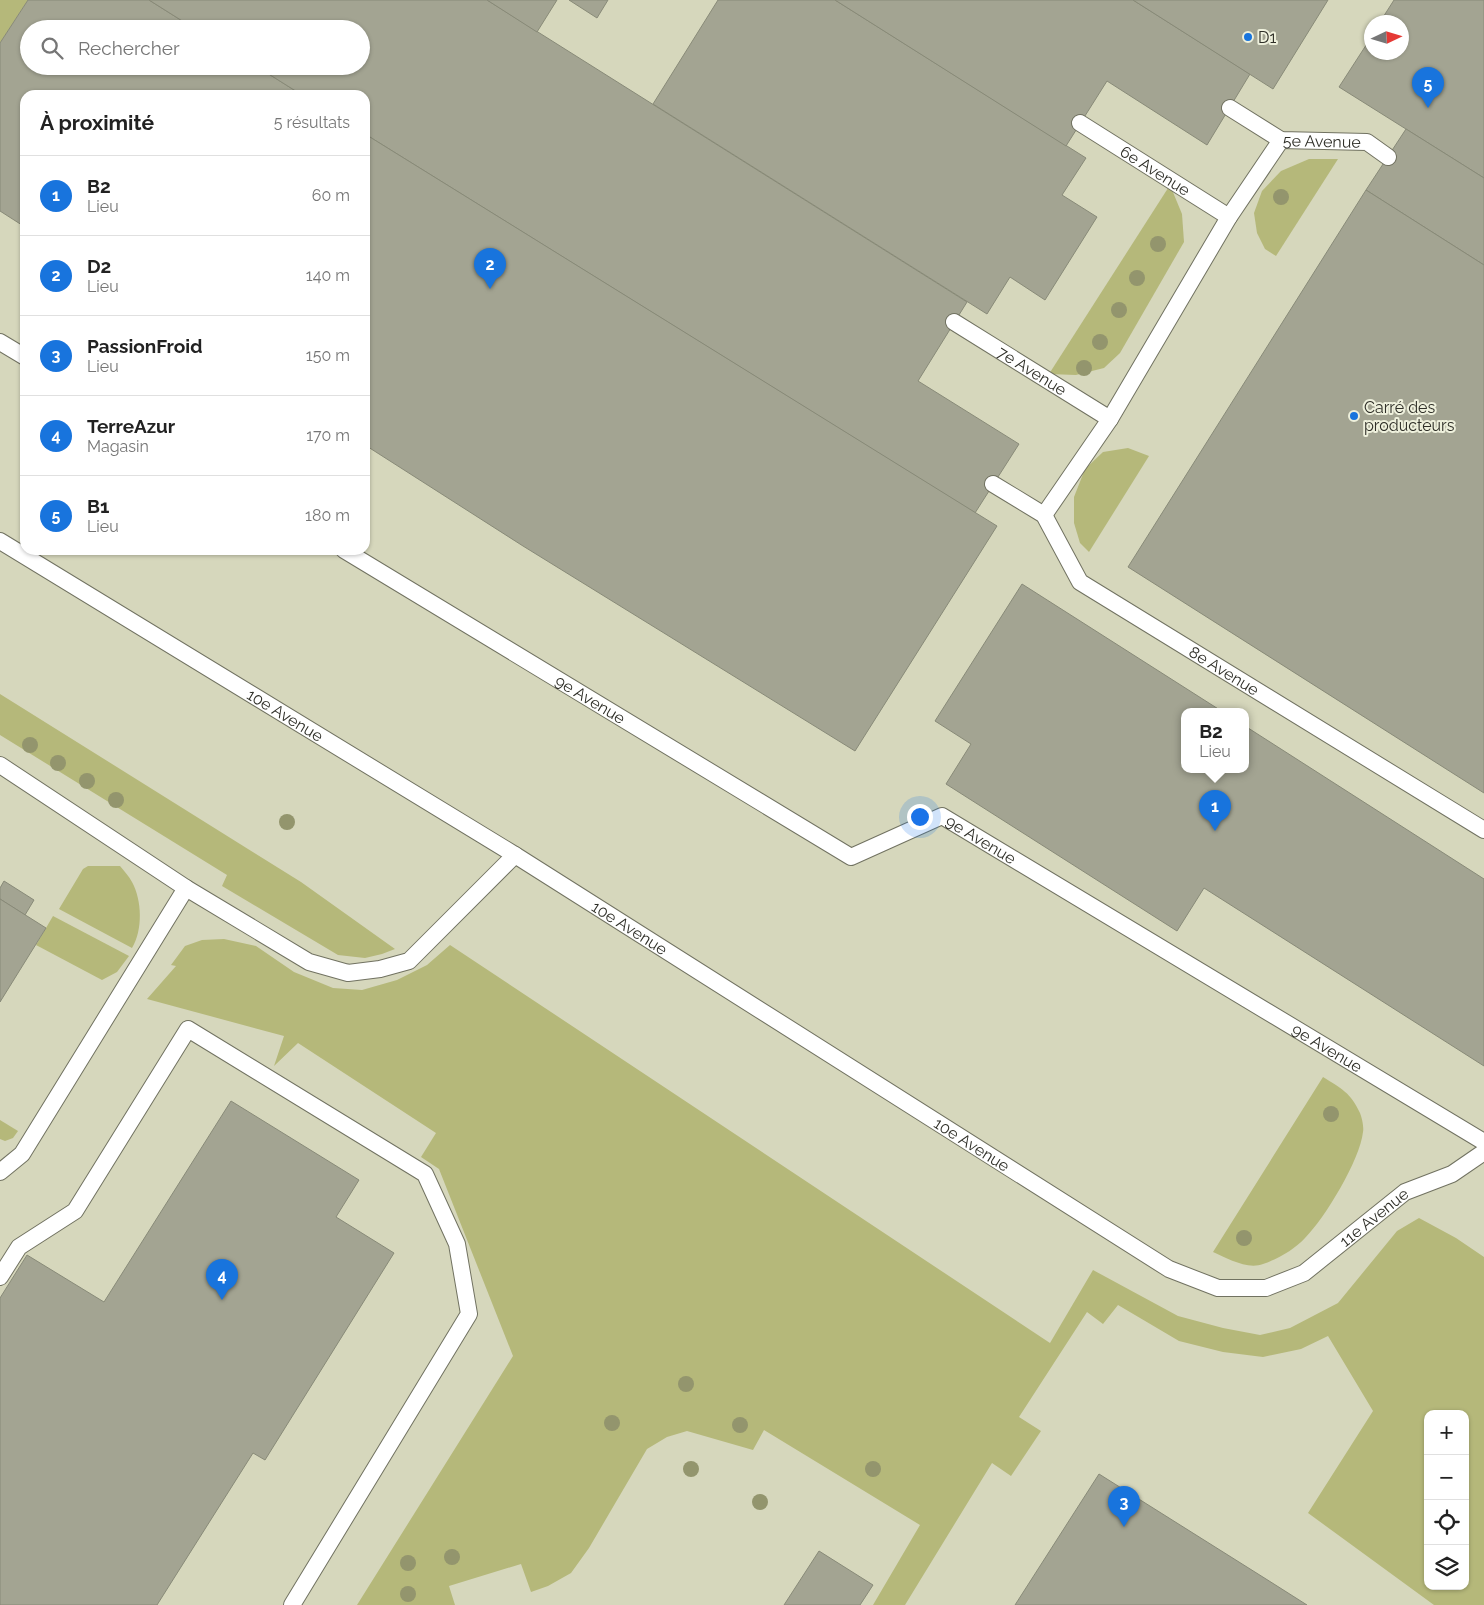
<!DOCTYPE html>
<html lang="fr">
<meta charset="utf-8">
<style>
:root{--surface:#fff;--page:#f2f2f2;--text:#222;--muted:#767676;--line:#e0e0e0;--accent:#1874dd}
body{margin:0;font-family:Raleway,sans-serif;background:var(--page);color:var(--text)}
.controls{position:absolute;right:15px;bottom:15px;display:grid;overflow:hidden;border-radius:10px;box-shadow:0 1px 4px #0004}
.controls button{width:45px;height:45px;display:grid;place-items:center;padding:0;border:0;border-bottom:1px solid var(--line);background:var(--surface);color:var(--text);font:25px sans-serif}
.compass{position:absolute;left:1364px;top:15px;width:45px;height:45px;border-radius:50%;background:var(--surface);box-shadow:0 1px 4px #0004;rotate:86deg}
.you{position:absolute;left:919px;top:816px;width:18px;height:18px;margin:-12px;border:4px solid #fff;border-radius:50%;background:#1a73e8;box-shadow:0 0 0 8px #1a73e833}
.badge{display:grid;place-items:center;width:32px;height:32px;border-radius:50%;background:var(--accent);color:#fff;font-size:16px;font-weight:700}
.pin{position:absolute;translate:-50% -41px;filter:drop-shadow(0 1px 2px #0008)}
.pin::after{content:'';position:absolute;top:26px;width:18px;height:15px;background:inherit;clip-path:polygon(0 0,100% 0,50% 100%)}
.popup{position:absolute;left:1181px;top:708px;width:68px;height:65px;box-sizing:border-box;display:grid;place-content:center;border-radius:10px;background:var(--surface);filter:drop-shadow(0 1px 4px #0005);font-size:16px;white-space:nowrap;color:var(--muted)}
.popup b{font-size:19px;color:var(--text)}
.popup::after{content:'';position:absolute;left:50%;top:100%;margin-left:-10px;border:10px solid transparent;border-top-color:var(--surface)}
.list{margin:0;padding:0;list-style:none}
h2{display:flex;justify-content:space-between;align-items:center;height:65px;margin:0;padding:0 20px;font-size:21px}
h2 small{font-size:16px;font-weight:400;color:var(--muted)}
.list li{display:grid;grid-template-columns:32px 1fr auto;gap:15px;align-items:center;box-sizing:border-box;height:80px;padding:0 20px;border-top:1px solid var(--line)}
.list b{display:block;font-size:19px;white-space:nowrap}
.list p{margin:0;font-size:16px;white-space:nowrap;color:var(--muted)}
.list em{font-size:16px;font-style:normal;color:var(--muted)}
.icon{flex:none;width:28px;height:28px;fill:none;stroke:currentColor;stroke-width:2;stroke-linecap:round;stroke-linejoin:round}
.map{position:relative;flex:none;width:1484px;height:1605px;overflow:hidden}
.search{position:absolute;background:var(--surface);box-shadow:0 1px 4px #0004;left:20px;top:20px;width:350px;height:55px;display:flex;align-items:center;gap:12px;box-sizing:border-box;padding:0 18px;border-radius:28px;color:var(--muted);font-size:19px}
.panel{position:absolute;background:var(--surface);box-shadow:0 1px 4px #0004;left:20px;top:90px;width:350px;height:465px;border-radius:15px}
.map>svg:first-child{display:block}
</style>
<div class="map">
<svg width="1484" height="1605" viewBox="0 0 1484 1605">
<rect width="100%" height="100%" fill="#e1e3cf"/>
<path fill="#d6d7bc" fill-rule="evenodd" d="M0,0H1484V1605H0ZM1372,22H1402V52H1372ZM29,29H361V66H29ZM25,95H365V550H25ZM1185,712H1245V770H1185ZM1428,1414H1465V1586H1428Z"/>
<g fill="#b5b87a" fill-rule="evenodd">
<polygon points="0,0 28,0 0,43"/>
<polygon points="1309,159 1338,159 1276,256 1265,249 1257,233 1254,213 1262,191 1281,171"/>
<polygon points="1170,185 1182,214 1184,242 1120,353 1104,368 1076,375 1049,374"/>
<polygon points="1128,448 1149,456 1089,552 1080,543 1074,523 1074,497 1085,469 1103,452"/>
<polygon points="0,694 301,882 395,949 382,954 365,958 338,955 222,886 227,875 0,735"/>
<path d="M88,866H120C124,871 129,876 132,882C142,900 143,930 132,948L59,909L83,869Z"/>
<polygon points="53,916 129,956 117,972 102,980 36,945"/>
<path d="M224,939L256,946L294,972L333,988L362,990L397,980L427,965L450,945L1050,1343L1093,1270L1178,1316L1223,1328L1260,1335L1290,1328L1338,1303L1397,1231L1419,1218L1456,1238L1484,1257V1605H1434L1308,1513L1373,1411L1328,1336L1301,1349L1263,1357L1223,1352L1179,1341L1118,1305L1103,1324L1087,1312L1019,1417L1041,1431L1011,1476L992,1463L905,1605H873L920,1525L764,1430L753,1450L687,1431L667,1437L647,1449L589,1548L571,1573L548,1586L531,1592L521,1564L449,1586L455,1605H357L513,1356L439,1169L421,1157L436,1133L298,1043L274,1066L284,1036L147,999L176,966L171,965L185,946L202,940ZM1428,1414H1465V1586H1428Z"/>
<path d="M1323,1077C1341,1088 1351,1093 1360,1113C1362,1118 1364,1127 1363,1132C1360,1160 1325,1218 1305,1238C1295,1249 1278,1259 1263,1264C1247,1270 1227,1258 1213,1252Z"/>
<polygon points="0,1120 18,1131 13,1138 5,1141 0,1139"/>
</g>
<g fill="#a3a492" stroke="#888a78">
<polygon points="28,0 149,0 195,29 29,29 29,66 256,66 302,95 25,95 25,227 0,211 0,43"/>
<polygon points="149,0 487,0 967,302 918,381 1019,444 975,513 365,134 365,95 302,95 256,66 361,66 361,29 195,29"/>
<polygon points="487,0 557,0 537,32"/>
<polygon points="569,0 608,0 597,18"/>
<polygon points="718,0 835,0 1086,158 1062,195 1097,217 1045,300 1010,277 987,314 653,104"/>
<polygon points="835,0 1133,0 1250,74 1207,145 1107,81 1066,146"/>
<polygon points="1133,0 1328,0 1273,89"/>
<polygon points="1394,0 1484,0 1484,178 1339,87 1372,36 1372,52 1402,52 1402,22 1380,22"/>
<polygon points="1406,129 1484,178 1484,265 1366,190"/>
<polygon points="365,134 997,526 855,751 523,546 365,445"/>
<polygon points="1366,190 1484,265 1484,793 1128,567"/>
<polygon points="1022,584 1223,712 1185,712 1185,770 1245,770 1245,726 1484,879 1484,1066 1204,888 1177,931 946,784 971,744 935,721"/>
<polygon points="4,881 34,900 25,915 0,899 0,888"/>
<polygon points="0,899 46,928 0,1002"/>
<polygon points="231,1101 359,1180 336,1217 394,1253 265,1460 253,1453 157,1605 0,1605 0,1298 27,1255 104,1302"/>
<polygon points="1099,1474 1266,1579 1307,1605 1015,1605"/>
<polygon points="819,1551 873,1585 860,1605 784,1605"/>
</g>
<g fill="none" stroke-linecap="round" stroke-linejoin="round">
<defs>
<g id="lane">
<path id="s1" d="M1230,108L1281,140L1367,142L1388,157"/>
<path id="s2" d="M1080,123L1229,217"/>
<path id="s3" d="M954,322L1110,419"/>
<polyline points="0,342 25,357"/>
<path id="s4" d="M993,484L1044,515L1080,582L1484,830"/>
<polyline points="1044,515 1110,419 1229,217 1281,140"/>
<path id="s5" d="M0,541L515,855L1169,1269L1218,1288H1266L1304,1273L1405,1192L1452,1174L1484,1152"/>
<path id="s6" d="M344,550L851,857L942,816L1484,1142"/>
<polyline points="0,765 186,888 309,962 348,973 380,969 409,961 515,855"/>
<polyline points="0,1172 22,1154 186,888"/>
<polyline points="0,1277 19,1247 75,1211 188,1029 425,1174 457,1244 469,1314 292,1605"/>
</g>
</defs>
<use href="#lane" stroke="#717261" stroke-width="18"/>
<use href="#lane" stroke="#fff" stroke-width="16"/>
</g>
<g fill="#93956d">
<circle cx="1281" cy="197" r="8"/>
<circle cx="1158" cy="244" r="8"/>
<circle cx="1137" cy="278" r="8"/>
<circle cx="1119" cy="310" r="8"/>
<circle cx="1100" cy="342" r="8"/>
<circle cx="1084" cy="368" r="8"/>
<circle cx="30" cy="745" r="8"/>
<circle cx="58" cy="763" r="8"/>
<circle cx="87" cy="781" r="8"/>
<circle cx="116" cy="800" r="8"/>
<circle cx="287" cy="822" r="8"/>
<circle cx="1331" cy="1114" r="8"/>
<circle cx="1244" cy="1238" r="8"/>
<circle cx="686" cy="1384" r="8"/>
<circle cx="612" cy="1423" r="8"/>
<circle cx="740" cy="1425" r="8"/>
<circle cx="691" cy="1469" r="8"/>
<circle cx="873" cy="1469" r="8"/>
<circle cx="760" cy="1502" r="8"/>
<circle cx="452" cy="1557" r="8"/>
<circle cx="408" cy="1563" r="8"/>
<circle cx="408" cy="1594" r="8"/>
</g>
<g fill="#1874dd" stroke="#eef0dc" stroke-width="2">
<circle cx="1248" cy="37" r="5"/>
<circle cx="1354" cy="416" r="5"/>
</g>
<g text-anchor="middle" stroke-width="4" stroke-linejoin="round" paint-order="stroke">
<g font-size="16" fill="#2e2e27" stroke="#eef0dc" text-anchor="start">
<text x="1258" y="43">D1</text>
<text x="1364" y="413">Carré des<tspan x="1364" dy="18">producteurs</tspan></text>
</g>
<g font-size="16" fill="#2e2e27" stroke="#eef0dc">
<text dy="6" stroke="none"><textPath href="#s1" startOffset="101">5e Avenue</textPath></text>
<text dy="6" stroke="none"><textPath href="#s2" startOffset="89">6e Avenue</textPath></text>
<text dy="6" stroke="none"><textPath href="#s3" startOffset="92">7e Avenue</textPath></text>
<text dy="6" stroke="none"><textPath href="#s4" startOffset="305">8e Avenue</textPath></text>
<text dy="6" stroke="none"><textPath href="#s6" startOffset="288">9e Avenue</textPath></text>
<text dy="6" stroke="none"><textPath href="#s5" startOffset="334">10e Avenue</textPath></text>
<text dy="6" stroke="none"><textPath href="#s6" startOffset="738">9e Avenue</textPath></text>
<text dy="6" stroke="none"><textPath href="#s5" startOffset="739">10e Avenue</textPath></text>
<text dy="6" stroke="none"><textPath href="#s6" startOffset="1142">9e Avenue</textPath></text>
<text dy="6" stroke="none"><textPath href="#s5" startOffset="1144">10e Avenue</textPath></text>
<text dy="6" stroke="none"><textPath href="#s5" startOffset="1608">11e Avenue</textPath></text>
</g>
</g>
</svg>
<div class="controls">
<button>+</button>
<button>−</button>
<button><svg class="icon" aria-label="locate" viewBox="0 0 24 24"><circle cx="12" cy="12" r="6"/><path d="M12 2v4M12 18v4M2 12h4M18 12h4"/></svg></button>
<button><svg class="icon" aria-label="layers" viewBox="0 0 24 24"><path d="M12 4l9 5-9 5-9-5zM3 14l9 5 9-5"/></svg></button>
</div>
<svg class="compass" viewBox="-18 -18 36 36"><path d="M0-13l5 13h-10z" fill="#e53935"/><path d="M0 13l5-13h-10z" fill="#767676"/></svg>
<div class="you"></div>
<div class="pin badge" style="left:1215px;top:831px">1</div>
<div class="popup"><b>B2</b>Lieu</div>
<div class="pin badge" style="left:490px;top:289px">2</div>
<div class="pin badge" style="left:1124px;top:1527px">3</div>
<div class="pin badge" style="left:222px;top:1300px">4</div>
<div class="pin badge" style="left:1428px;top:108px">5</div>
<div class="search"><svg class="icon" aria-label="search" viewBox="0 0 24 24"><circle cx="10" cy="10" r="6"/><path d="M15 15l6 6"/></svg>Rechercher</div>
<section class="panel">
<h2>À proximité<small>5 résultats</small></h2>
<ul class="list">
<li><span class="badge">1</span><div><b>B2</b><p>Lieu</p></div><em>60 m</em></li>
<li><span class="badge">2</span><div><b>D2</b><p>Lieu</p></div><em>140 m</em></li>
<li><span class="badge">3</span><div><b>PassionFroid</b><p>Lieu</p></div><em>150 m</em></li>
<li><span class="badge">4</span><div><b>TerreAzur</b><p>Magasin</p></div><em>170 m</em></li>
<li><span class="badge">5</span><div><b>B1</b><p>Lieu</p></div><em>180 m</em></li>
</ul>
</section>
</div>
